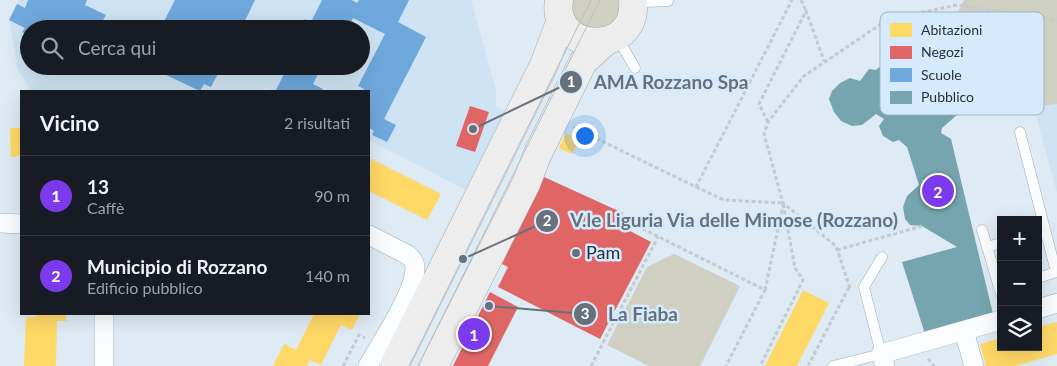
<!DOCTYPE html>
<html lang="it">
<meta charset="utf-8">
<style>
:root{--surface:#171b24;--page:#242831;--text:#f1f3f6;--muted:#9ea1a6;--line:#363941;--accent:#7c3aed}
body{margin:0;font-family:Lato,sans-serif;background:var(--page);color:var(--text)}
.controls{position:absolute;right:15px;bottom:15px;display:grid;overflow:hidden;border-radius:0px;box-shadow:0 5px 20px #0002}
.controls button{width:45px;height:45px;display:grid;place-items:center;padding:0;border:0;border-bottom:1px solid var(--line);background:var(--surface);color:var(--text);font:25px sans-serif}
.you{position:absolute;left:584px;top:135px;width:18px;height:18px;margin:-12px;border:4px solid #fff;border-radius:50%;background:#1a73e8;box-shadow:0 0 0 8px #1a73e833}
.badge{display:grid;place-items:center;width:32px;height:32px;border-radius:50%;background:var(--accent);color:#fff;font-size:16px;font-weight:700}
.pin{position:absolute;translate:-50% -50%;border:2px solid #fff;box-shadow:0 1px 5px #0006}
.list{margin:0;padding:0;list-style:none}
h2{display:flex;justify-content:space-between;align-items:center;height:65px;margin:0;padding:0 20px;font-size:21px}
h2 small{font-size:16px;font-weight:400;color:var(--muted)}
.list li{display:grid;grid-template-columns:32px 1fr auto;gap:15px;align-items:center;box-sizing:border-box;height:80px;padding:0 20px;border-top:1px solid var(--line)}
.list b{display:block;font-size:19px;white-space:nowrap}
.list p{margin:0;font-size:16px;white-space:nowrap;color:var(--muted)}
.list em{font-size:16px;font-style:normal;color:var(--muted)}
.icon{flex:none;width:28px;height:28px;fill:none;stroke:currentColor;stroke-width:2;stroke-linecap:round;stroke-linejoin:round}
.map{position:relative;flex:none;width:1057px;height:366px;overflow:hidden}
.search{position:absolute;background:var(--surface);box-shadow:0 5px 20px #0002;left:20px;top:20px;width:350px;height:55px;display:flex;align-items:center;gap:12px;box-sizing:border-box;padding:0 18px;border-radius:28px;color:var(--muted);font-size:19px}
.panel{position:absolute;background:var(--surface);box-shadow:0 5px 20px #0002;left:20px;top:90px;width:350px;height:225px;border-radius:0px}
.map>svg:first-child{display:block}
</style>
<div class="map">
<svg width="1057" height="366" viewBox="0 0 1057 366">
<rect width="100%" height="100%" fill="#deeaf4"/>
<g fill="#cee3f3" fill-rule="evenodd">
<path d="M19,0H471L496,90V107L515,114L466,190L369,140V91H273L267,88L258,91H181L177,89L173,91H31L18,70L9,20ZM29,29H361V66H29Z"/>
<polygon points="1057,104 1057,193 1034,108"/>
</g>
<g fill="#cfcfc2">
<polygon points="572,0 622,0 618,20 605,30 581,26 572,13"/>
<polygon points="964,0 1057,0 1057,104 1007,110 958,12"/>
<polygon points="674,254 740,286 700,366 649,366 607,345 647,267"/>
</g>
<g fill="#ffd966">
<polygon points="10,128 21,128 21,156 11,157"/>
<polygon points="566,133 579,140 572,154 559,148"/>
<polygon points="371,159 441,194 427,220 369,191"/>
<polygon points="803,290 829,303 797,366 765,366"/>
<polygon points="36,314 66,314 66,321 57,321 56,366 24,366 26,317 36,317"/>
<polygon points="314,314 360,314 352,330 341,325 321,365 310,360 307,366 273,366 284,344 296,350"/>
<polygon points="1057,322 1057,354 1015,366 986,366 980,344 1001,338 1001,347 1038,347 1038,327"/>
</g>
<g fill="#e06666">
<polygon points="470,106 489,112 475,152 456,146"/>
<polygon points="544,177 623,213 617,224 651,242 600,339 498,287 508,267 502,264"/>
<polygon points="490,292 518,307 488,366 453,366"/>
</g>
<g fill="#6fa8dc">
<polygon points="28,0 87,0 85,5 106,15 103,20 121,29 29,29 29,36 22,32 25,28 9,20 17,4 25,8"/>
<polygon points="175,0 255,0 241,29 160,29"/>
<polygon points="322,0 352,0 357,3 359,0 409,0 398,22 426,37 384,119 396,125 387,142 372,135 374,131 369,128 369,91 363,91 364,89 358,86 385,34 353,18 348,29 300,29 305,19 311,22"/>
<polygon points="128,66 146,66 142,74"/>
<polygon points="147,66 222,66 211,87 204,84 200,91"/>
<polygon points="288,66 322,66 313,84 323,89 322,91 276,90"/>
</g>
<polygon fill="#76a5af" points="889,48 901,59 906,57 913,59 919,66 921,73 930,79 947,69 956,70 972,86 974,96 966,107 942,128 941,133 951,139 994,318 926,337 902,262 957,247 922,226 910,225 905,219 903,207 907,196 919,185 907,147 899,140 893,142 883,136 879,126 884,119 876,114 862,125 852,126 841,121 834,112 829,99 832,91 840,83 850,78 860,81 869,69 876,70 882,65 880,57"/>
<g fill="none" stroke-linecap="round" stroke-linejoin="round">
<defs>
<g id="service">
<polyline points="634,6 647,2 668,1"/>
<polyline points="617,37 635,68"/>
<polyline points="1020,132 1056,272 1038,278"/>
<polyline points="982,230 1001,294"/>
<polyline points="987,247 1001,243"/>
<polyline points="833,366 881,354 864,287 882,257"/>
</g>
<g id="minor">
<polyline points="0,223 21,224"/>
<polyline points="1038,309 1057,303"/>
<polyline points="964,331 974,366"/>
<polyline points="104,366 104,314"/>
<path d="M368,366C381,343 415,292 415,268C415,262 412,259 408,255L369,235"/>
<polyline points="885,366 881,354 1001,320"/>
</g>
<g id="secondary">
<path d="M559,0C550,53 639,58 633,0"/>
<polyline points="394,366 544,65 561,20"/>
<polyline points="434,366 526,184 538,153 583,62 606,41"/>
</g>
</defs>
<use href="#service" stroke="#a4adb4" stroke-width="11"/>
<use href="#minor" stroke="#a4adb4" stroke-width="20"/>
<use href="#secondary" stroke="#a4adb4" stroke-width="29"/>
<g stroke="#c4cace" stroke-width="3" stroke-dasharray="4 2.5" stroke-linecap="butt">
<polyline points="801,0 806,11"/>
<polyline points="768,122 759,104 806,11 824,61"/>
<polyline points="573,127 696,187 792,0"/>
<polyline points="696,187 724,200 783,203 795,268 803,280 760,366"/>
<polyline points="625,220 765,290 726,366"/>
<polyline points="837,250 922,226"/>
<polyline points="850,288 836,246 783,203 764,134 768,122 804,76 881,24 905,16 957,5 1057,20"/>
<polyline points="765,290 783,205"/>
<polyline points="928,359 934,366"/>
<polyline points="343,366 359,335 365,338"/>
<polyline points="591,366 658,237"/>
<polyline points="808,366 849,287"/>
</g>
<use href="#service" stroke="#fafcfd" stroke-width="10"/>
<use href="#minor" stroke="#fafcfd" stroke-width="19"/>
<use href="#secondary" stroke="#ecedec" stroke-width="28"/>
<g stroke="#babec0" stroke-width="1">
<polyline points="409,366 591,0"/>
<polyline points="418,366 600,0"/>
</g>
</g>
<circle fill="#687179" stroke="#d5ebfd" stroke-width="2" cx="576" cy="253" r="5"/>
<g text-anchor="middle" stroke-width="5" stroke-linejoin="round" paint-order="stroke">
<g font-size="18" fill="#283037" stroke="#d5ebfd" text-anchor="start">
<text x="586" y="259">Pam</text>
</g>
</g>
<rect x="880" y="12" width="164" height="103" rx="8" fill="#d5ebfd" stroke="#a1b3c2" stroke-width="1"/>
<rect x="890" y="23" width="22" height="14" fill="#ffd966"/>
<rect x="890" y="46" width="22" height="13" fill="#e06666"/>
<rect x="890" y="68" width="22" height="14" fill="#6fa8dc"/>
<rect x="890" y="91" width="22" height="13" fill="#76a5af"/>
<g font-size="14" fill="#283037">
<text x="921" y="35">Abitazioni</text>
<text x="921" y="57">Negozi</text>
<text x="921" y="80">Scuole</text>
<text x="921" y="102">Pubblico</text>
</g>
<path fill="none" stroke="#687179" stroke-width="2" d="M473 129L571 82M463 259L547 221M489 306L585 314"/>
<g fill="#687179" stroke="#d5ebfd" stroke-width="2">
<circle cx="473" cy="129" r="5"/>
<circle cx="463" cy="259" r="5"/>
<circle cx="489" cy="306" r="5"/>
<circle cx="571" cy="82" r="12"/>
<circle cx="547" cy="221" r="12"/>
<circle cx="585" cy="314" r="12"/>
</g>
<g font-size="15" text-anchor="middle" font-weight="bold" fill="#fff">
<text x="571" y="87">1</text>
<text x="547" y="226">2</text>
<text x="585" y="319">3</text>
</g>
<g font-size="19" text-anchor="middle" font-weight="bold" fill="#687179" stroke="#d5ebfd" stroke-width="5" stroke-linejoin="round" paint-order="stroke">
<text x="671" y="89">AMA Rozzano Spa</text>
<text x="734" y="227">V.le Liguria Via delle Mimose (Rozzano)</text>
<text x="643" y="321">La Fiaba</text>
</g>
</svg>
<div class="controls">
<button>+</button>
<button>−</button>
<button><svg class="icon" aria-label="layers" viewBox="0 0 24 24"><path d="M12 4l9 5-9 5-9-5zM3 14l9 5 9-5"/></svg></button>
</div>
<div class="you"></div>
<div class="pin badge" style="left:474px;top:334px">1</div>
<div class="pin badge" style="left:938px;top:191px">2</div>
<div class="search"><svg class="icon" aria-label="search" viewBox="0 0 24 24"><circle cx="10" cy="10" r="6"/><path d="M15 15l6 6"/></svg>Cerca qui</div>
<section class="panel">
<h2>Vicino<small>2 risultati</small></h2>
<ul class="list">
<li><span class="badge">1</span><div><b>13</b><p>Caffè</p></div><em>90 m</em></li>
<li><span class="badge">2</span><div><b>Municipio di Rozzano</b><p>Edificio pubblico</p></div><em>140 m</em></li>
</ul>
</section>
</div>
